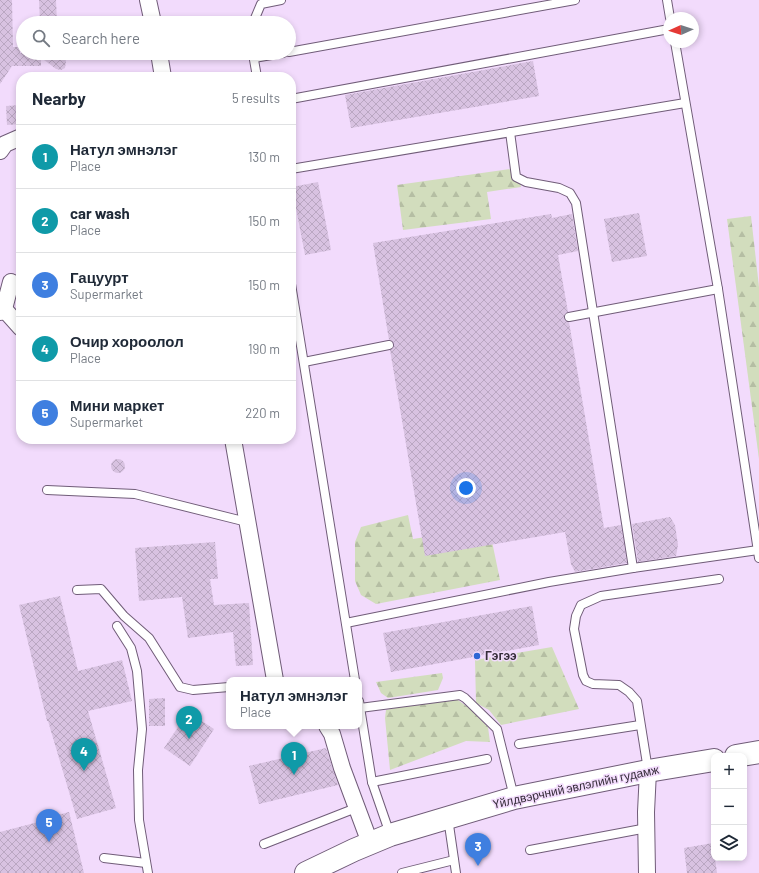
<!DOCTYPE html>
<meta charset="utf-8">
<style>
:root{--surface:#fff;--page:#f6f6f7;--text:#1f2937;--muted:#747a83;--line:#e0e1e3;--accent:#2d66d4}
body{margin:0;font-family:Barlow,sans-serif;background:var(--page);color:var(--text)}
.controls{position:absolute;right:12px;bottom:12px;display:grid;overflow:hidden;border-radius:8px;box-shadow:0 2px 6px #0003}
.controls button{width:36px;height:36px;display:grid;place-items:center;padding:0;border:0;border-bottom:1px solid var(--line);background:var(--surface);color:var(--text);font:20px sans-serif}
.compass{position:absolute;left:663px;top:12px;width:36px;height:36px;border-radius:50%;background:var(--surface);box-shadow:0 2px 6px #0003;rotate:267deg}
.you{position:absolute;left:466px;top:488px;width:14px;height:14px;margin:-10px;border:3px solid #fff;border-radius:50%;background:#1a73e8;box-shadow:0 0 0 6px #1a73e833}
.badge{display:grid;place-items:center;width:26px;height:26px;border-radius:50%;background:var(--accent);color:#fff;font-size:13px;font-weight:700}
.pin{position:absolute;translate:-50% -33px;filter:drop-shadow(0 1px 2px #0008)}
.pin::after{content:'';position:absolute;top:21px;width:14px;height:12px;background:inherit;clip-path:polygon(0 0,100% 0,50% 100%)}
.popup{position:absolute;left:226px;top:677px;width:136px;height:52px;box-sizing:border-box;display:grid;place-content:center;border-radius:8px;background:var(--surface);filter:drop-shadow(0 1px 3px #0005);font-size:13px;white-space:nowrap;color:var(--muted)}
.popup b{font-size:15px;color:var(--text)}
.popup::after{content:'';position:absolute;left:50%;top:100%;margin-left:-8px;border:8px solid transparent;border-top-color:var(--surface)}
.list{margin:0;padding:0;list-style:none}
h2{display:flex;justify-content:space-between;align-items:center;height:52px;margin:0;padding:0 16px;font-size:17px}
h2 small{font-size:13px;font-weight:400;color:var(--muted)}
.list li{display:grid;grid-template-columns:26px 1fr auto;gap:12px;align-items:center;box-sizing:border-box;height:64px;padding:0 16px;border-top:1px solid var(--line)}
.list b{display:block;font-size:15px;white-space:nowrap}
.list p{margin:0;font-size:13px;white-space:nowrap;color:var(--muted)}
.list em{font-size:13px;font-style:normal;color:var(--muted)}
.icon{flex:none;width:22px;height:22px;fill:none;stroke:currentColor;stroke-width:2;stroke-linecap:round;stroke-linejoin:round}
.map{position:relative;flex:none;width:759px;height:873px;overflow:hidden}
.search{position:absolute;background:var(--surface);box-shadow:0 2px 6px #0003;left:16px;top:16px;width:280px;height:44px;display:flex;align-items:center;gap:10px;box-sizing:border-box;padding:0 14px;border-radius:22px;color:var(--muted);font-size:15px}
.panel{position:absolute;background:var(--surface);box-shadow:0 2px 6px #0003;left:16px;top:72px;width:280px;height:372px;border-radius:16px}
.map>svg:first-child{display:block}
</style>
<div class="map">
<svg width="759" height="873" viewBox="0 0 759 873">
<defs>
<pattern id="forest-firs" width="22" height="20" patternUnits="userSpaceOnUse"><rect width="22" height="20" fill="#d2ddbd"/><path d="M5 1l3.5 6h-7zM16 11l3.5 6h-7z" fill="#b5bea3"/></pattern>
<pattern id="building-cross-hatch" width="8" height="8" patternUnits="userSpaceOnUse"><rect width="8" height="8" fill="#d8c2e1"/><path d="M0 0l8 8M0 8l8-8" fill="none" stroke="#baa7c2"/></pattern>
</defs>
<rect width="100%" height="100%" fill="#f2dbfc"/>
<g fill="url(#forest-firs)">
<polygon points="518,168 521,187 487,192 491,219 403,230 397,185"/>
<polygon points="751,216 759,287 759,459 727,219"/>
<polygon points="408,515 413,539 489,527 500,580 376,604 361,595 355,581 355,542 361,527"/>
<polygon points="552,647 579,709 501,725 489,710 476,703 475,660"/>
<polygon points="442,673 443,678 438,690 388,698 381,693 376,682"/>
<polygon points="451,695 469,708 488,727 490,742 466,741 390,770 385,718 386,710"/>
</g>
<g fill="url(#building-cross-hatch)">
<polygon points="0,0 12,0 13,47 19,47 20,53 41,53 41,66 12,66 0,84"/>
<polygon points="39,0 56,0 57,23 40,23"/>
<polygon points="59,55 64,57 66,61 65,68 61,70 56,69 43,59"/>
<polygon points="533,61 539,96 351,128 345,95"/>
<polygon points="21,105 21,124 7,125 6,106"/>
<polygon points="318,182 331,250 305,255 292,187"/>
<polygon points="639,213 647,256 612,262 604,219"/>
<polygon points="551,214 552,218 572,214 578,251 558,255 568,312 565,313 564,318 565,321 569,322 604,528 621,525 627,563 575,572 571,564 565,532 425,556 390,350 393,349 394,344 393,341 389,340 373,243"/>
<circle cx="118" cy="466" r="7"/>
<polygon points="670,517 675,525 678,545 676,556 638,562 632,524"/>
<polygon points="215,542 218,579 210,579 214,605 249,603 253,665 236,666 233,632 188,638 182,597 139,601 135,548"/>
<polygon points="60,596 78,671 122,660 132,701 88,711 116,808 77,819 48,721 47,721 19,605"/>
<polygon points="532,606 539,645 391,672 383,633"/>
<polygon points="165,698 165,726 149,726 149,699"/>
<polygon points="188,712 214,729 190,766 164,748"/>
<polygon points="326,748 338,785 259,804 249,766"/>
<polygon points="69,812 84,873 0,873 0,832 46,820 46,818"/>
<polygon points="713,843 717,873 687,873 684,848"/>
</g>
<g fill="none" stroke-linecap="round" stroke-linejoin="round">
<defs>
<g id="lane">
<polyline points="667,0 670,18"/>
<polyline points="253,23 261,4 281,0"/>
<polyline points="675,42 718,289 759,558"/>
<polyline points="289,52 575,0"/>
<polyline points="253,54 257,77"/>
<polyline points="254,58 283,53"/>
<polyline points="291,99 669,29"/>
<polyline points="510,132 516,177 526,182 559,188 570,193 576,203 633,568"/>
<polyline points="291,169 685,103"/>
<polyline points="291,284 355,680"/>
<polyline points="569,317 718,289"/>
<polyline points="304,362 389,345"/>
<polyline points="47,490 135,494 247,522"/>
<polyline points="77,590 101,589 124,616 149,638 180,687 193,690 229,687"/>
<polyline points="346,623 549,582 633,568 758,550"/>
<polyline points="117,626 131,648 137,671 142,729 138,770 139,820 148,873"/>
<polyline points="359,701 372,782 390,834"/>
<polyline points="360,708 460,695 465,698 497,729 514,797"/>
<polyline points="519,744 640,725"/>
<polyline points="648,770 637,701 629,692 619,685 593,684 586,681 583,675 574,629 576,616 581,605 601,596 719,579"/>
<polyline points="372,782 487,759"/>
<polyline points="448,818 456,873"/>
<polyline points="264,844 356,808"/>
<polyline points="530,850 647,828"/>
<polyline points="104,858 146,863"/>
<polyline points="402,873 454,860"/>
</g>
<g id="street">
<polyline points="148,0 153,23"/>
<polyline points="159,53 163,77"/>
<polyline points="0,151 5,144 21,137"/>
<polyline points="4,309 21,328"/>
<polyline points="0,312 4,309 11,282"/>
<polyline points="233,439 275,680"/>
<polyline points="327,726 332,734 342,768 370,843"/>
<polyline points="647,873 646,812 648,771"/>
</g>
<g id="secondary">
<polyline points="736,756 759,752"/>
<polyline points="306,873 354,850 390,835 514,798 648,771 714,760"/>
</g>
</defs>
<use href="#lane" stroke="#705c78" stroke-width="10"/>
<use href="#street" stroke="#705c78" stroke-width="18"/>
<use href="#secondary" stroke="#705c78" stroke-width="24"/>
<use href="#lane" stroke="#fff" stroke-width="8"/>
<use href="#street" stroke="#fff" stroke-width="16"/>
<use href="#secondary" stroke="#fff" stroke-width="22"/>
</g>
<circle fill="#2d66d4" stroke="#f2dbfc" stroke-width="1.5" cx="477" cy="656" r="4"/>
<g text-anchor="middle" stroke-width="3" stroke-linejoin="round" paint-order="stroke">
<g font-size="12" font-weight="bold" fill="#362d3a" stroke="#f2dbfc" text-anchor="start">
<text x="485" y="660">Гэгээ</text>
</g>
<g font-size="12" fill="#362d3a" stroke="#f2dbfc">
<text transform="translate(576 787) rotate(-12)" y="4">Үйлдвэрчний эвлэлийн гудамж</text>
</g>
</g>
</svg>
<div class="controls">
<button>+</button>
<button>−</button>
<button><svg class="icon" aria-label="layers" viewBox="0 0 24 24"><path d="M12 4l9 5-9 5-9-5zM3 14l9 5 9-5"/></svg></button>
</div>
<svg class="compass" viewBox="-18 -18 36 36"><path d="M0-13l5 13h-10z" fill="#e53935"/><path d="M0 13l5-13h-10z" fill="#747a83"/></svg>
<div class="you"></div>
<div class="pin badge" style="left:294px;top:775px;background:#0f9aa8">1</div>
<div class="popup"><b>Натул эмнэлэг</b>Place</div>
<div class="pin badge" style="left:189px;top:739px;background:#0f9aa8">2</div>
<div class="pin badge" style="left:478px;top:866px;background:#3f7fe0">3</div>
<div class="pin badge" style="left:84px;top:771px;background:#0f9aa8">4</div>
<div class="pin badge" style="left:49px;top:842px;background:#3f7fe0">5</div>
<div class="search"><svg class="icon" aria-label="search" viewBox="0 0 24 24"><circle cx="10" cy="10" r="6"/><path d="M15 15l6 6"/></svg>Search here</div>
<section class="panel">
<h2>Nearby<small>5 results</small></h2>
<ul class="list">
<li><span class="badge" style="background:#0f9aa8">1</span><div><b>Натул эмнэлэг</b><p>Place</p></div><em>130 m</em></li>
<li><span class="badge" style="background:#0f9aa8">2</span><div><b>car wash</b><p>Place</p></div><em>150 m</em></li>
<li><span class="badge" style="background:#3f7fe0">3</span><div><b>Гацуурт</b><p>Supermarket</p></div><em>150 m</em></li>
<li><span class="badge" style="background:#0f9aa8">4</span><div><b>Очир хороолол</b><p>Place</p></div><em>190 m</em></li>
<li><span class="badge" style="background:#3f7fe0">5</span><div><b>Мини маркет</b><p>Supermarket</p></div><em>220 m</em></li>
</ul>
</section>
</div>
